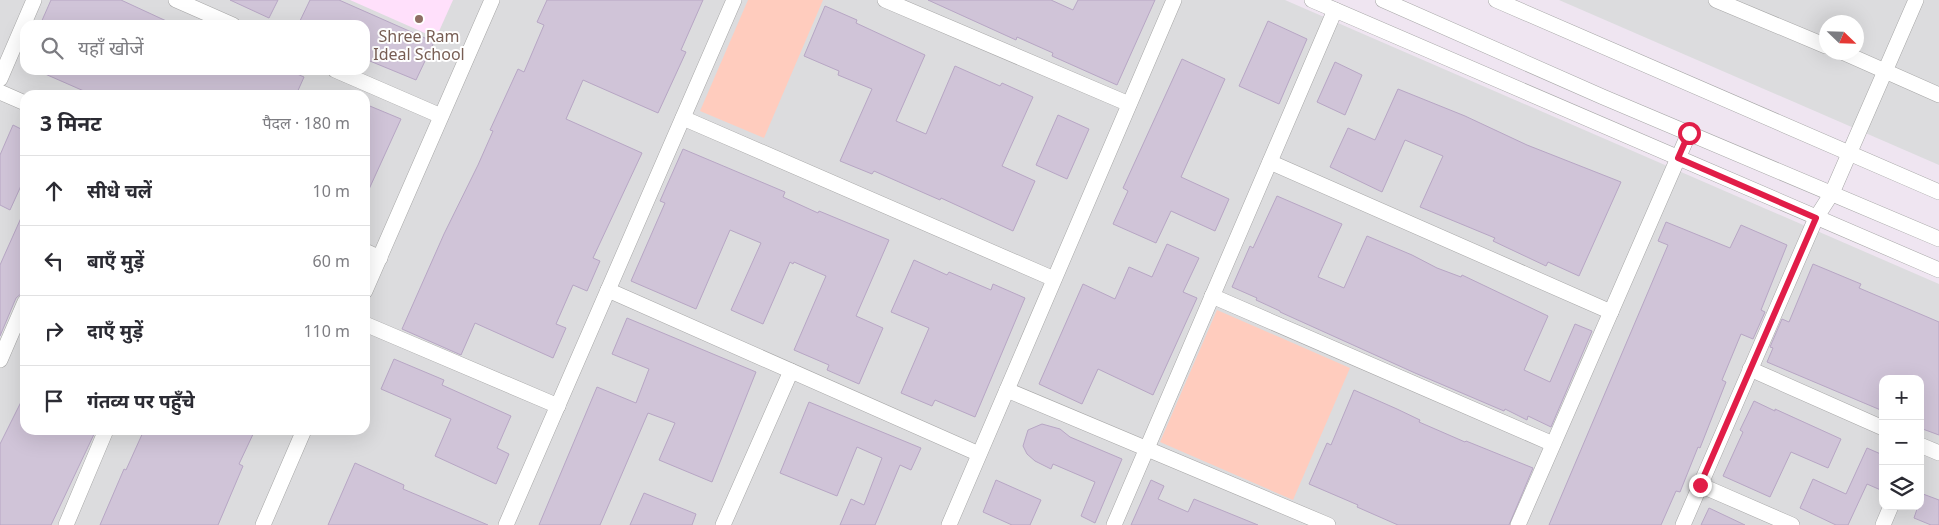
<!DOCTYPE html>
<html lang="hi">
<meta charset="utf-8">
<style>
:root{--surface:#fff;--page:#f7f7f7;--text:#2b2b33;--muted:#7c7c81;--line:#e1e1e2}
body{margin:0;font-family:"Noto Sans","Noto Sans Devanagari",sans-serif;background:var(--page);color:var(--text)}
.controls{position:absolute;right:15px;bottom:15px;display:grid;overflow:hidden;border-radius:10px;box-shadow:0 5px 20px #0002}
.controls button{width:45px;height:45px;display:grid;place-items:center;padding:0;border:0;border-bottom:1px solid var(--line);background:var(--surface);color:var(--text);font:25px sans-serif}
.compass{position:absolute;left:1819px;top:15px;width:45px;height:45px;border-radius:50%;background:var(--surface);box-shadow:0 5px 20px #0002;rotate:113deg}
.stop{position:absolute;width:15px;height:15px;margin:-11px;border:4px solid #e11d48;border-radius:50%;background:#fff}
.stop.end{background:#e11d48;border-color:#fff;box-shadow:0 1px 5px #0008}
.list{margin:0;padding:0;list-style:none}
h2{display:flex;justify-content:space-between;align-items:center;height:65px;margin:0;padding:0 20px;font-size:21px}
h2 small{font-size:16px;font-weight:400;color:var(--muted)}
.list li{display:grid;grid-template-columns:32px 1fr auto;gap:15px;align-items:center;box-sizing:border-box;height:70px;padding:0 20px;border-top:1px solid var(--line)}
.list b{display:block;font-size:19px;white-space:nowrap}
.list em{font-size:16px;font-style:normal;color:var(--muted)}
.icon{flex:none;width:28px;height:28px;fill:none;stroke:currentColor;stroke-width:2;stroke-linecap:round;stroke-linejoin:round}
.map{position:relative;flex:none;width:1939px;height:525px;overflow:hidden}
.search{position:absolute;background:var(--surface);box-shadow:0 5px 20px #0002;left:20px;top:20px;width:350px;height:55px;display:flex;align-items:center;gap:12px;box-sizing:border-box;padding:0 18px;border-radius:15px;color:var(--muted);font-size:19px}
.panel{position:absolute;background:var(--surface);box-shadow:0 5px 20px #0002;left:20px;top:90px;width:350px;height:345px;border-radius:15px}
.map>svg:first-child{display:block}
</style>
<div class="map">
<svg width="1939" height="525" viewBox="0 0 1939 525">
<rect width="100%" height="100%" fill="#efe5f1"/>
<g fill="#dcdcde" fill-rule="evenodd">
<path d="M0,0H1285L1939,284V525H0ZM25,25H365V70H25ZM25,95H365V430H25ZM1883,379H1920V506H1883Z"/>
<path d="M1559,0H1939V165ZM1826,22H1856V52H1826Z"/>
</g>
<polygon fill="#ffe0fb" points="350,0 453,0 436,38"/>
<g fill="#ffccbe">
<polygon points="748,0 823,0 764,138 700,111"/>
<polygon points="1217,310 1350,368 1293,500 1160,442"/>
</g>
<g fill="#d0c4d8" stroke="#b7a6c4">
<polygon points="51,0 121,0 175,25 40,25"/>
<polygon points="230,0 278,0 269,18"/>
<polygon points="310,0 339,0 434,42 416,80 365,59 365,25 298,25"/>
<polygon points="547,0 703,0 681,50 686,52 658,113 583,80 566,119 642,153 593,258 600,261 587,291 573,285 556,324 566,328 553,358 475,323 461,355 402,329 444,234 478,165 493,131 490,130 518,69 524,72 544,25 537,22"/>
<polygon points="928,0 1051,0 1073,10 1078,0 1155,0 1117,85 1052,56 1053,53 1017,37 1016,40"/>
<polygon points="825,6 857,20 856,23 925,55 896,121 926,134 955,66 1000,86 1002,83 1033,97 1002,166 1035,181 1013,231 941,198 940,200 874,171 872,174 840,161 872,89 838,75 839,71 804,56"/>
<polygon points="1268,21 1307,39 1279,104 1239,86"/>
<polygon points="1182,59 1225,79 1181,177 1229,199 1215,231 1171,211 1156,243 1113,224 1128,191 1123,188"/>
<polygon points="1335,62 1362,75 1345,115 1317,102"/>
<polygon points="36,70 288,70 304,77 296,95 93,95"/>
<polygon points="1398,89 1465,116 1527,145 1621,182 1579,276 1548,262 1546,266 1493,241 1495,238 1420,207 1443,156 1405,140 1382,192 1330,167 1348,128 1375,140"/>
<polygon points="365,104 401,119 365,198"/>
<polygon points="1058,115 1089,129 1067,179 1036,165"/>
<polygon points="13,125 25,131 25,177 10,210 0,205 0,155"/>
<polygon points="683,149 785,192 783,197 818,213 819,211 889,240 856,316 883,328 859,384 827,370 829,365 794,350 826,276 794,262 793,264 790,262 763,324 731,310 761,243 730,230 696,309 631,281 665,203 660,201"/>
<polygon points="1277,196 1342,224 1318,277 1344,288 1367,236 1412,255 1437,268 1461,277 1462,275 1548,316 1524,370 1550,382 1575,324 1592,331 1551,427 1528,416 1527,420 1505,409 1504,411 1415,373 1280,312 1280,311 1256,300 1257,298 1232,287 1250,246 1253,248"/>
<polygon points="25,209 25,287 22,293 16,298 0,336 0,265"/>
<polygon points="1666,222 1730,248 1741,225 1787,245 1761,310 1765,312 1753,339 1741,334 1722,380 1726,382 1700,448 1698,447 1680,492 1676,491 1661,525 1549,525 1668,245 1658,241"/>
<polygon points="1167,244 1199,258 1183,292 1197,298 1153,395 1098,369 1082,404 1039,384 1083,284 1115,299 1129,267 1152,277"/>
<polygon points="914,260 947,275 949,272 991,290 993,284 1025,298 975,417 935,400 932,406 901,393 929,328 891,312"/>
<polygon points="1813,264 1861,284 1859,288 1939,322 1939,435 1920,428 1920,379 1883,379 1883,411 1767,362 1773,348 1770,347 1782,319 1789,322"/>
<polygon points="627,318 756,372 712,482 659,460 675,423 648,413 600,525 539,525 597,387 636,403 649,369 612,354"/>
<polygon points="394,359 444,380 442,385 511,416 497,448 509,454 496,484 435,456 451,419 381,389"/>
<polygon points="1354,390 1397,409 1420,420 1419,422 1465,442 1466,441 1533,468 1509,525 1398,525 1357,507 1358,505 1309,484 1327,443 1331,445"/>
<polygon points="25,394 25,430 96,430 51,525 0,525 0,444"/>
<polygon points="1754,401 1775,411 1775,409 1841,439 1828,468 1791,452 1770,497 1723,476 1743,432 1740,430"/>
<polygon points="809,402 921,448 911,470 900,465 875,525 840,525 851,499 864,505 882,458 857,447 837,496 780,473"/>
<polygon points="1042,424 1060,429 1070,437 1122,459 1095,523 1081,516 1095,482 1053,464 1051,469 1035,461 1027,454 1023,446 1028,430"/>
<polygon points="144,430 255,430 239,464 243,466 218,525 100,525 124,469 126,470"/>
<polygon points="1867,448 1883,455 1883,491 1867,484 1848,525 1836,525 1800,508 1813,479 1846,494"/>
<polygon points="355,463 404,485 403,489 488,525 328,525"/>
<polygon points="996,480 1041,500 1030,525 1012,525 983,512"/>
<polygon points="1151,480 1164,486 1158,499 1188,512 1194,499 1258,525 1131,525"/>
<polygon points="644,493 696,514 692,525 630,525"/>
<polygon points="1923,494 1939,500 1939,525 1931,525 1914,518 1918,506 1920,506"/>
<polygon points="1709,508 1745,525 1701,525"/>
</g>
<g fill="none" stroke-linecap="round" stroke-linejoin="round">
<defs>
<g id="minor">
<polyline points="176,0 233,25"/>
<polyline points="885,0 1129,104"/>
<polyline points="1312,0 1939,270"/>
<polyline points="1383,0 1603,97 1939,239"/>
<polyline points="1496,0 1939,192"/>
<polyline points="1716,0 1826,46"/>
<polyline points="1842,52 1939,95"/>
<polyline points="335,70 441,116"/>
<polyline points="0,79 34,0"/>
<polyline points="0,92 25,103"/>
<polyline points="683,118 1054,279"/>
<polyline points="1270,162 1611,312"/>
<polyline points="365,251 380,258"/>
<polyline points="608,290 979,454"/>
<polyline points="365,291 492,0"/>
<polyline points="1212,296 1553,444"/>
<polyline points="365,324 558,406"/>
<polyline points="0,360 25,302"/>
<polyline points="1750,369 1883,428"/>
<polyline points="1007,390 1328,525"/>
<polyline points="1920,445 1939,453"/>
<polyline points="1700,485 1792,525"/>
<polyline points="66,525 106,430"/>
<polyline points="263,525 304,430"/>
<polyline points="506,525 734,0"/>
<polyline points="723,525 791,371"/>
<polyline points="949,525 1174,0"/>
<polyline points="1114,525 1335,10"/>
<polyline points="1518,525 1689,133"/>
<polyline points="1683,525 1816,218 1832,193 1916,0"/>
<polyline points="1883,525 1891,506"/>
</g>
</defs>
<use href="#minor" stroke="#a6a6a6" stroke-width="16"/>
<use href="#minor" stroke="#fff" stroke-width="15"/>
</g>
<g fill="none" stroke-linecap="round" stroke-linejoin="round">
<polyline stroke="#e11d48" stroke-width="6" points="1689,133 1678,158 1816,218 1700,485"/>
</g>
<circle fill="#8d6e63" stroke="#fff" stroke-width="2" cx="419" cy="19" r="5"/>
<g text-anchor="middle" stroke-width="4" stroke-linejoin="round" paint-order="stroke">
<g font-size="16" fill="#785e54" stroke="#fff">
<text x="419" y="42">Shree Ram<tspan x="419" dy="18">Ideal School</tspan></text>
</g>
</g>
</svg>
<div class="controls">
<button>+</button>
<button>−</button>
<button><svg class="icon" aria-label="layers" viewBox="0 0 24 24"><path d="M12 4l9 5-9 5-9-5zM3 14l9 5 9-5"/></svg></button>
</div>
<svg class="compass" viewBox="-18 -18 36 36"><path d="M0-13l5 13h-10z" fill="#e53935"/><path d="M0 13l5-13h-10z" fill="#7c7c81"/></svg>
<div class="stop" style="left:1689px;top:133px"></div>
<div class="stop end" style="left:1700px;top:485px"></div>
<div class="search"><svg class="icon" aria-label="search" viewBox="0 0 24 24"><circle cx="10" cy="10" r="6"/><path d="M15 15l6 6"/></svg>यहाँ खोजें</div>
<section class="panel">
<h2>3 मिनट<small>पैदल · 180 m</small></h2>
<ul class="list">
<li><svg class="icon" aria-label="ahead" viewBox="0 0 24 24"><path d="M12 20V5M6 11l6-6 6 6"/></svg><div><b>सीधे चलें</b></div><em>10 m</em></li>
<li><svg class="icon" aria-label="left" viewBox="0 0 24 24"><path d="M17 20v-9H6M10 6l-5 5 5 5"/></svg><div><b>बाएँ मुड़ें</b></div><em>60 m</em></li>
<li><svg class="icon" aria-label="right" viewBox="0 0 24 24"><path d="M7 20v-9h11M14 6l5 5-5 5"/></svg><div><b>दाएँ मुड़ें</b></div><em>110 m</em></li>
<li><svg class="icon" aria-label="arrive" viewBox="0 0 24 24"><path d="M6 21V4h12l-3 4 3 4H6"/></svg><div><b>गंतव्य पर पहुँचे</b></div></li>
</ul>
</section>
</div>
